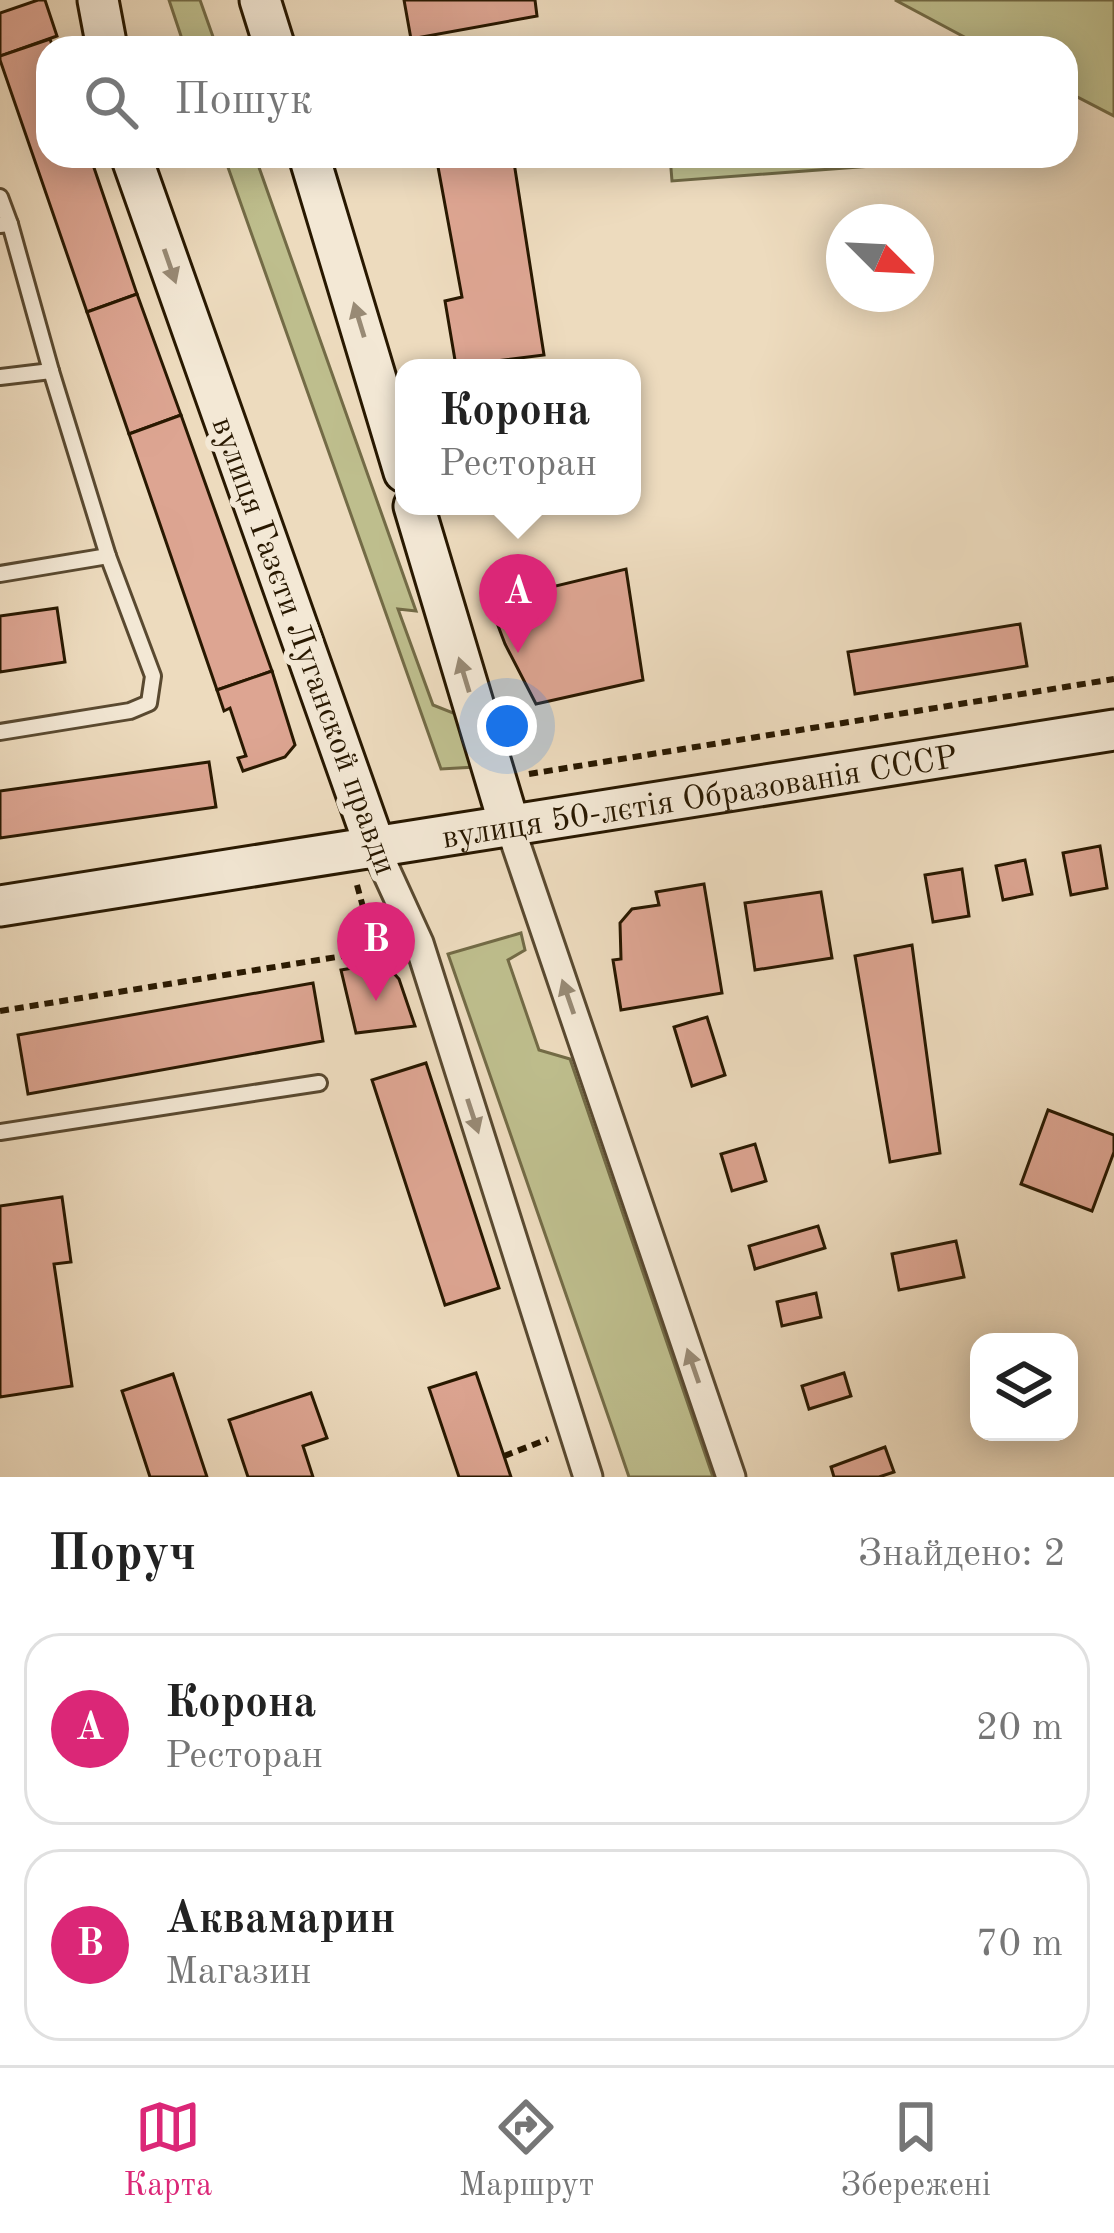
<!DOCTYPE html>
<html lang="uk">
<meta charset="utf-8">
<style>
:root{--surface:#fff;--page:#f2f2f2;--text:#222;--muted:#767676;--line:#e0e0e0;--accent:#db2777}
body{margin:0;font-family:"Old Standard TT",serif;background:var(--page);color:var(--text)}
.controls{position:absolute;right:36px;bottom:36px;display:grid;overflow:hidden;border-radius:24px;box-shadow:0 6px 30px #0003}
.controls button{width:108px;height:108px;display:grid;place-items:center;padding:0;border:0;border-bottom:3px solid var(--line);background:var(--surface);color:var(--text);font:60px sans-serif}
.compass{position:absolute;left:826px;top:204px;width:108px;height:108px;border-radius:50%;background:var(--surface);box-shadow:0 6px 30px #0003;rotate:114deg}
.you{position:absolute;left:507px;top:726px;width:42px;height:42px;margin:-30px;border:9px solid #fff;border-radius:50%;background:#1a73e8;box-shadow:0 0 0 18px #1a73e833}
.badge{display:grid;place-items:center;width:78px;height:78px;border-radius:50%;background:var(--accent);color:#fff;font-size:39px;font-weight:700}
.pin{position:absolute;translate:-50% -99px;filter:drop-shadow(0 3px 6px #0008)}
.pin::after{content:'';position:absolute;top:63px;width:42px;height:36px;background:inherit;clip-path:polygon(0 0,100% 0,50% 100%)}
.popup{position:absolute;left:395px;top:359px;width:246px;height:156px;box-sizing:border-box;display:grid;place-content:center;border-radius:24px;background:var(--surface);filter:drop-shadow(0 3px 9px #0005);font-size:39px;white-space:nowrap;color:var(--muted)}
.popup b{font-size:45px;color:var(--text)}
.popup::after{content:'';position:absolute;left:50%;top:100%;margin-left:-24px;border:24px solid transparent;border-top-color:var(--surface)}
.list{margin:0;padding:0;list-style:none}
h2{display:flex;justify-content:space-between;align-items:center;height:156px;margin:0;padding:0 48px;font-size:51px}
h2 small{font-size:39px;font-weight:400;color:var(--muted)}
.list li{display:grid;grid-template-columns:78px 1fr auto;gap:36px;align-items:center;box-sizing:border-box;height:192px;margin:0 24px 24px;padding:0 24px;border:3px solid var(--line);border-radius:36px}
.list b{display:block;font-size:45px;white-space:nowrap}
.list p{margin:0;font-size:39px;white-space:nowrap;color:var(--muted)}
.list em{font-size:39px;font-style:normal;color:var(--muted)}
.icon{flex:none;width:66px;height:66px;fill:none;stroke:currentColor;stroke-width:2;stroke-linecap:round;stroke-linejoin:round}
.map{position:relative;flex:none;width:1114px;height:1477px;overflow:hidden}
.search{position:absolute;background:var(--surface);box-shadow:0 6px 30px #0003;left:36px;right:36px;top:36px;height:132px;display:flex;align-items:center;gap:30px;box-sizing:border-box;padding:0 42px;border-radius:36px;color:var(--muted);font-size:45px}
.sheet{height:588px;background:var(--surface)}
nav{display:flex;justify-content:space-around;align-items:center;box-sizing:border-box;height:168px;border-top:3px solid var(--line);background:var(--surface);font-size:33px;color:var(--muted)}
nav a{display:grid;justify-items:center;gap:6px}
nav .on{color:var(--accent)}
.map>svg:first-child{display:block}
</style>
<div class="map">
<svg width="1114" height="1477" viewBox="0 0 1114 1477">
<rect width="100%" height="100%" fill="#eddbbe"/>
<filter id="stains"><feTurbulence type="fractalNoise" baseFrequency=".00167" numOctaves="4"/><feColorMatrix values="0 0 0 0 .2 0 0 0 0 .09 0 0 0 0 .02 0 0 0 .5 -.17"/></filter>
<radialGradient id="worn" r=".72"><stop offset=".6" stop-color="#630" stop-opacity="0"/><stop offset="1" stop-color="#630" stop-opacity=".3"/></radialGradient>
<g fill="#bebe8d" stroke="#736b46" stroke-width="3">
<polygon points="169,0 200,0 217,48 185,48"/>
<polygon points="895,0 1114,0 1114,116 1066,91 1066,48 985,48"/>
<polygon points="224,156 255,156 416,611 398,609 433,705 461,716 475,767 441,769"/>
<polygon points="670,156 870,156 871,166 672,181"/>
<polygon points="521,933 525,950 508,960 539,1050 570,1059 713,1477 629,1477 614,1433 448,954"/>
</g>
<g fill="#dda592" stroke="#281800" stroke-width="3">
<polygon points="38,0 45,0 57,36 0,56 0,13"/>
<polygon points="404,0 535,0 537,16 411,39"/>
<polygon points="50,39 53,48 48,48 48,156 90,156 137,294 87,312 0,60 0,56"/>
<polygon points="436,156 513,156 544,355 456,366 445,301 462,297"/>
<polygon points="137,294 181,415 129,434 87,312"/>
<polygon points="181,415 272,671 217,690 129,434"/>
<polygon points="626,569 643,680 536,704 505,644 489,602"/>
<polygon points="57,608 65,662 0,672 0,616"/>
<polygon points="1020,624 1027,666 855,694 848,652"/>
<polygon points="272,671 295,745 285,757 243,771 238,758 246,756 230,708 224,711 217,690"/>
<polygon points="209,762 216,807 0,838 0,791"/>
<polygon points="1100,846 1107,888 1071,895 1063,853"/>
<polygon points="1025,860 1032,894 1003,900 996,866"/>
<polygon points="962,869 969,916 933,922 925,875"/>
<polygon points="704,884 722,993 621,1010 613,960 621,959 620,923 632,909 659,905 656,892"/>
<polygon points="821,892 832,958 755,970 745,903"/>
<polygon points="912,945 940,1153 890,1162 855,956"/>
<polygon points="376,964 389,968 399,979 415,1026 356,1033 341,970"/>
<polygon points="313,983 323,1041 28,1094 18,1035"/>
<polygon points="707,1017 725,1075 692,1086 674,1027"/>
<polygon points="426,1063 499,1288 445,1305 372,1080"/>
<polygon points="1048,1110 1114,1135 1114,1152 1092,1211 1021,1184"/>
<polygon points="755,1144 766,1181 732,1191 721,1154"/>
<polygon points="62,1197 71,1262 54,1264 72,1386 0,1397 0,1206"/>
<polygon points="818,1226 825,1248 755,1269 749,1246"/>
<polygon points="956,1241 964,1277 899,1290 892,1254"/>
<polygon points="816,1293 821,1317 782,1326 777,1302"/>
<polygon points="476,1373 504,1456 511,1477 459,1477 429,1388"/>
<polygon points="844,1373 851,1396 809,1409 802,1386"/>
<polygon points="173,1374 207,1477 150,1477 122,1391"/>
<polygon points="311,1393 327,1438 303,1446 313,1477 248,1477 229,1420"/>
<polygon points="885,1447 894,1472 879,1477 834,1477 831,1467"/>
</g>
<g fill="none" stroke-linecap="round" stroke-linejoin="round">
<defs>
<g id="lane">
<polyline points="0,197 10,224 0,225"/>
<polyline points="0,377 51,371 10,224"/>
<polyline points="0,574 108,556"/>
<polyline points="0,732 130,711 149,703 153,676 108,556 51,371"/>
<polyline points="0,1132 319,1083"/>
</g>
<g id="street">
<polyline points="510,827 731,1477"/>
<polyline points="376,849 419,943 588,1477"/>
</g>
<g id="secondary">
<polyline points="98,0 107,48"/>
<polyline points="260,0 275,48"/>
<polyline points="131,156 376,849"/>
<polyline points="309,156 404,472"/>
<polyline points="414,506 510,827"/>
<path id="s1" d="M0,906L1114,730"/>
</g>
</defs>
<use href="#lane" stroke="#594930" stroke-width="20"/>
<use href="#street" stroke="#594930" stroke-width="33"/>
<use href="#secondary" stroke="#281800" stroke-width="45"/>
<g stroke="#281800" stroke-width="6" stroke-dasharray="9 6" stroke-linecap="butt">
<polyline points="529,774 1114,679"/>
<polyline points="357,885 375,951 397,965"/>
<polyline points="0,1011 393,948"/>
<polyline points="504,1456 548,1439"/>
</g>
<use href="#lane" stroke="#f3e8d5" stroke-width="14"/>
<use href="#street" stroke="#f3e8d5" stroke-width="27"/>
<use href="#secondary" stroke="#f3e8d5" stroke-width="39"/>
</g>
<defs><path id="oneway-solid" d="M-6-.8H1V-3.2L6.5 0L1 3.2V.8H-6Z" transform="scale(3)"/></defs>
<g fill="#988a75">
<use href="#oneway-solid" transform="translate(170 266) rotate(71)"/>
<use href="#oneway-solid" transform="translate(359 320) rotate(-107)"/>
<use href="#oneway-solid" transform="translate(464 675) rotate(-107)"/>
<use href="#oneway-solid" transform="translate(568 997) rotate(-109)"/>
<use href="#oneway-solid" transform="translate(473 1116) rotate(72)"/>
<use href="#oneway-solid" transform="translate(693 1366) rotate(-109)"/>
</g>
<g text-anchor="middle" stroke-width="12" stroke-linejoin="round" paint-order="stroke">
<g font-size="33" fill="#281800" stroke="#f3e8d5">
<text transform="translate(306 645) rotate(70)" y="12">вулиця Газєти Луганской правди</text>
<text dy="12" stroke="none"><textPath href="#s1" startOffset="708">вулиця 50-лєтія Образованія СССР</textPath></text>
</g>
</g>
<rect width="100%" height="100%" filter="url(#stains)"/>
<rect width="100%" height="100%" fill="url(#worn)"/>
</svg>
<div class="controls">
<button><svg class="icon" aria-label="layers" viewBox="0 0 24 24"><path d="M12 4l9 5-9 5-9-5zM3 14l9 5 9-5"/></svg></button>
</div>
<svg class="compass" viewBox="-18 -18 36 36"><path d="M0-13l5 13h-10z" fill="#e53935"/><path d="M0 13l5-13h-10z" fill="#767676"/></svg>
<div class="you"></div>
<div class="pin badge" style="left:518px;top:653px">A</div>
<div class="popup"><b>Корона</b>Ресторан</div>
<div class="pin badge" style="left:376px;top:1001px">B</div>
<div class="search"><svg class="icon" aria-label="search" viewBox="0 0 24 24"><circle cx="10" cy="10" r="6"/><path d="M15 15l6 6"/></svg>Пошук</div>
</div>
<section class="sheet">
<h2>Поруч<small>Знайдено: 2</small></h2>
<ul class="list">
<li><span class="badge">A</span><div><b>Корона</b><p>Ресторан</p></div><em>20 m</em></li>
<li><span class="badge">B</span><div><b>Аквамарин</b><p>Магазин</p></div><em>70 m</em></li>
</ul>
</section>
<nav>
<a class="on"><svg class="icon" aria-label="map" viewBox="0 0 24 24"><path d="M3 6l6-2 6 2 6-2v14l-6 2-6-2-6 2zM9 4v14M15 6v14"/></svg>Карта</a>
<a><svg class="icon" aria-label="directions" viewBox="0 0 24 24"><path d="M12 3l9 9-9 9-9-9zM9 14v-3h6M13 9l2 2-2 2"/></svg>Маршрут</a>
<a><svg class="icon" aria-label="saved" viewBox="0 0 24 24"><path d="M7 4h10v16l-5-4-5 4z"/></svg>Збережені</a>
</nav>
